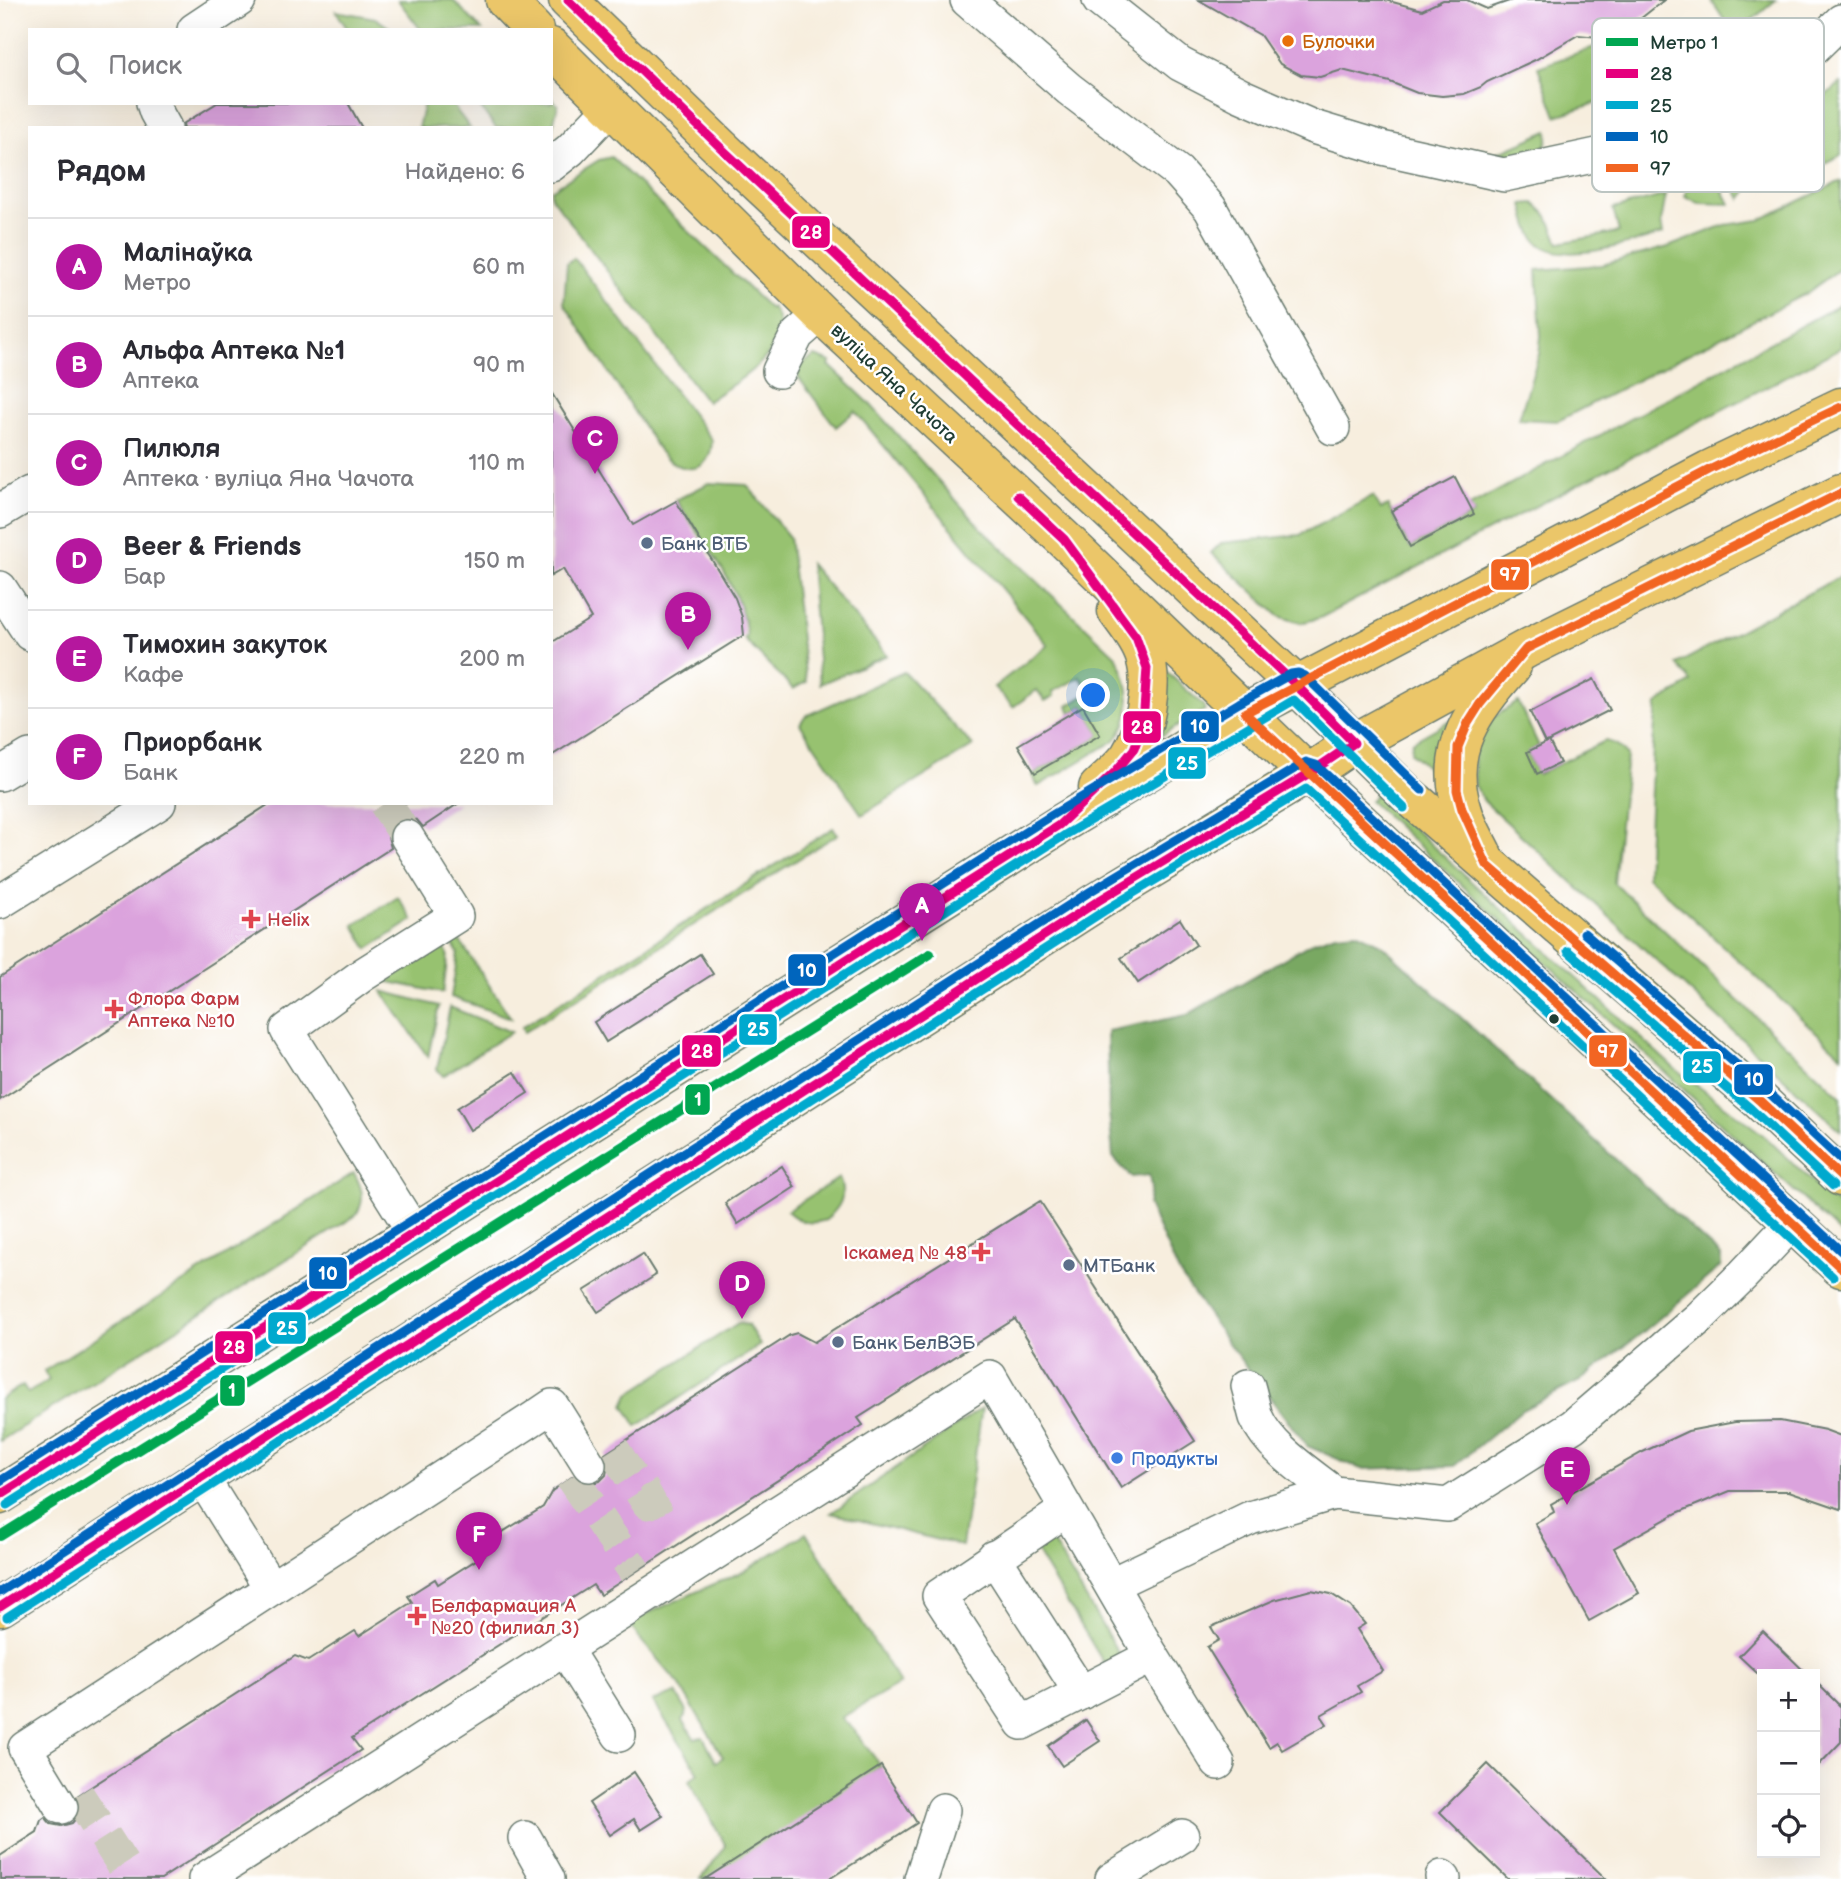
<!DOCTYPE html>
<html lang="ru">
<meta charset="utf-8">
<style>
:root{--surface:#fff;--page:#f7f7f7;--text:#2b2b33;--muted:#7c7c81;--line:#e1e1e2;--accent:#b5179e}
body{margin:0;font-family:"Balsamiq Sans",sans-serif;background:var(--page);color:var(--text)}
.controls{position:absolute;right:21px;bottom:21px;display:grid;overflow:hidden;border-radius:0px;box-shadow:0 7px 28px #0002}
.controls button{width:63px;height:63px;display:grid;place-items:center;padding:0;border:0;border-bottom:2px solid var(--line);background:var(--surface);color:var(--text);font:35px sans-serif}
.you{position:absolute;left:1094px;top:696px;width:24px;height:24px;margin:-18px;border:5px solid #fff;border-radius:50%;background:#1a73e8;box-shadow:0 0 0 10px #1a73e833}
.badge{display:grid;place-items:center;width:46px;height:46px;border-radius:50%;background:var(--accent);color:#fff;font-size:23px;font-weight:700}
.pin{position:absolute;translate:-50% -58px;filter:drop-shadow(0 2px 4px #0008)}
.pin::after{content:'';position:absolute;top:37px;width:24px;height:21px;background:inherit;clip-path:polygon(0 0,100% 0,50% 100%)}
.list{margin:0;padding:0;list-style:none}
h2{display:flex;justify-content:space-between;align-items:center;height:91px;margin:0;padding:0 28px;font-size:30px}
h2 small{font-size:23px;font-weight:400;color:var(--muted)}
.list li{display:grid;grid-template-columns:46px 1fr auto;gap:21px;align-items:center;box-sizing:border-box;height:98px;padding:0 28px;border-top:2px solid var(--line)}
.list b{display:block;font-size:26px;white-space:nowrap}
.list p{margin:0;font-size:23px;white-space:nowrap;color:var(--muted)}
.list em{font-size:23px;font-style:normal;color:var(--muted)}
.icon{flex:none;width:38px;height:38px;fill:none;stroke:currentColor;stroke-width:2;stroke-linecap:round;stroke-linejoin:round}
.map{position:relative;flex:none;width:1841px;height:1879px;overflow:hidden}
.search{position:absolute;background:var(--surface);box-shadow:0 7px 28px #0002;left:28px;top:28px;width:525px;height:77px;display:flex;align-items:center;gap:18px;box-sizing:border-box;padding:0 24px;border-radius:0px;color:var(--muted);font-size:26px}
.panel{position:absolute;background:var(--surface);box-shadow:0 7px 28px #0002;left:28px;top:126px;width:525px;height:679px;border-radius:0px}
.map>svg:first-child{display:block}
</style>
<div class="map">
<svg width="1841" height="1879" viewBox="0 0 1841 1879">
<rect width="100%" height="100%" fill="#fff"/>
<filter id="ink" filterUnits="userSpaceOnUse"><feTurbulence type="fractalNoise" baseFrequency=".0143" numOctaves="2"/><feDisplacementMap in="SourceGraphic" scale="14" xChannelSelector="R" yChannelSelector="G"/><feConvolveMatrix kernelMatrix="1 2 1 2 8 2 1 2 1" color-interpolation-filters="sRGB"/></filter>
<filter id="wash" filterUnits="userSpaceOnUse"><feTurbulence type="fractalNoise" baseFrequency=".00686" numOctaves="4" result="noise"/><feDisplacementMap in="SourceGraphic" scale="28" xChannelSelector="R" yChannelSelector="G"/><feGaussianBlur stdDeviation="1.57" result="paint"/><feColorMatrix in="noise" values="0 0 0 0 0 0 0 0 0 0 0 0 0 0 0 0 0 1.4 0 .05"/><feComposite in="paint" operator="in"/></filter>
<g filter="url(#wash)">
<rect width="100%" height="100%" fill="#f7eede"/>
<g fill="#97c26f" stroke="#5b8052" stroke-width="2">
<polygon points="398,0 453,0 482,30 421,30"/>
<polygon points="1711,0 1776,0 1734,35"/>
<polygon points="336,11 375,18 393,30 348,30"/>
<polygon points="1611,41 1628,93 1556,116 1538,67"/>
<path d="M1841,83V155L1812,169C1802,154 1791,145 1775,135Z"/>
<polygon points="551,98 558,105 551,133 551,128 496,128 477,103 551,103"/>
<polygon points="424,103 451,103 470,128 418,128"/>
<path d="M1548,131C1552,160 1513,155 1495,154Z"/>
<path d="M1739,153L1759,154C1761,172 1752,186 1741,199L1719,158Z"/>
<path d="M611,157L770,309L772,307C802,348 734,382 707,402L551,197V190L599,160Z"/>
<polygon points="1710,165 1730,204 1699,203 1685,196 1689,185"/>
<polygon points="1841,181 1841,268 1807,293 1558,421 1519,419 1539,354 1541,336 1537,270 1602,265 1668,247 1725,225 1760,220"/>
<path d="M1666,195L1661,222L1663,234C1634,242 1557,268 1536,240C1528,229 1526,216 1523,204L1534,203L1548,216L1559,243L1619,232L1613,209Z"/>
<path d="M574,258L712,440C711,477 680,474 660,452L564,303L567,263Z"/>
<polygon points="1841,304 1841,348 1320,618 1300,623 1279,616 1211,553 1221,543 1300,535 1373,496 1381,509 1388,506 1410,547 1474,514 1470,506"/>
<path d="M815,356L831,362L829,365L869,403L980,527L1116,656C1131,683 1136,717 1114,741L1038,786L1032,775L1099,735L1083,706L1071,713L1068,706L1090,692L1080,677L1053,692L1054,696L1045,701L1037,690L1013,707L994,687L1048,645L855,411L836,427L798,377L800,365Z"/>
<path d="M709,483L747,485L789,537L806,682L793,689L744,639L747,636C741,585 703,542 676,500Z"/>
<polygon points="810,564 887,655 820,684"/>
<polygon points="1841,576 1841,1055 1647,876 1653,745 1657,704 1691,682 1677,664"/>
<polygon points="904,672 973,746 862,815 800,724 805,716"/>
<polygon points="1167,672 1203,705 1205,710 1159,737"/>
<path d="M1518,702L1539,746L1527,753L1538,774L1605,741C1616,743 1621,746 1627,756L1614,883L1841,1097V1131L1484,801L1475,786L1474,746L1489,720Z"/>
<polygon points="1449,721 1450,727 1439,778 1411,753 1412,742"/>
<polygon points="1376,794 1674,1068 1761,1133 1841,1208 1841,1234 1370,801"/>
<polygon points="833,828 838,834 524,1032 522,1027"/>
<polygon points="398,897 413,920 368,949 354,925"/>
<polygon points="450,926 511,1018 451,997 458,953 444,929"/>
<polygon points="436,935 448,954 443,993 375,979"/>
<polygon points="382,991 439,1006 428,1057"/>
<polygon points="450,1007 511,1032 443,1076 437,1069"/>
<path d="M354,1173C363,1189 366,1201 355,1216L0,1441V1399L23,1385L28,1393L49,1380L44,1371Z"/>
<path d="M839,1178C847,1197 840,1207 826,1220C810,1225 800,1223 787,1211Z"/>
<polygon points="738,1323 748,1325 760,1345 637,1426 624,1405 629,1394"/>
<polygon points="982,1408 962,1546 831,1513"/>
<polygon points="806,1533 900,1684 841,1718 853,1729 881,1766 732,1879 701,1879 726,1846 689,1781 699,1773 653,1701 676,1693 687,1711 683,1720 694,1738 703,1737 716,1762 723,1757 679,1684 639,1638 628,1622 746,1570"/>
<polygon points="1052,1541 1126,1666 1111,1675 1036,1551"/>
</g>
<polygon fill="#79a862" stroke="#4c724b" stroke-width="2" points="1356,932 1381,944 1721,1256 1721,1266 1642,1333 1580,1381 1522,1410 1454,1466 1361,1469 1307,1446 1228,1343 1179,1273 1148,1205 1151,1188 1149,1175 1131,1177 1113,1157 1109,1111 1107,1031 1187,1015 1313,942 1335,934"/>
<g id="blocks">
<g fill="#dba3dd">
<polygon points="1199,0 1385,0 1422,10 1443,0 1467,0 1487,9 1512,0 1664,0 1630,27 1620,32 1598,37 1578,35 1535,60 1487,82 1481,87 1464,94 1442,96 1417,93 1390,82 1342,70 1320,77 1301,75 1280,64 1260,35"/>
<polygon points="217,103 348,103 362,128 184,128 183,124"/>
<polygon points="551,392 633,525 676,501 735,598 742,617 744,635 551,756 551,643 591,618 563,569 551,576"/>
<polygon points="1455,477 1474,514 1410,547 1391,511"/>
<polygon points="1594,679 1610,710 1545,743 1530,712"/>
<polygon points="1083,706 1100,735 1035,773 1018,745"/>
<polygon points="1549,741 1560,763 1537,774 1527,752"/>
<polygon points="271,803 459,803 423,827 417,820 407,818 396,821 390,827 388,837 391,848 0,1100 0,977"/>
<polygon points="1180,919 1196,945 1138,983 1121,958"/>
<polygon points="700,954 713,974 606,1042 594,1022"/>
<polygon points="515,1072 528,1093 470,1130 457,1108"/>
<polygon points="782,1166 795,1187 738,1224 725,1203"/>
<polygon points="1040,1201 1195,1441 1121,1488 1015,1319 858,1418 863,1425 600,1595 593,1585 352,1738 361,1750 161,1879 0,1879 0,1856 37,1832 41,1820 45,1817 51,1824 61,1826 72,1823 78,1816 80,1807 77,1796 295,1656 308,1661 355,1631 359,1636 412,1602 408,1596 435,1579 438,1584 490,1551 485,1543 543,1507 552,1491 573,1476 579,1482 589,1484 600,1481 606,1475 608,1465 605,1454 790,1335 797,1333 814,1342"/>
<polygon points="643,1254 656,1275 598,1312 584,1291"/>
<polygon points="1780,1421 1825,1430 1841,1436 1841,1509 1789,1491 1730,1491 1677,1513 1614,1548 1639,1593 1589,1621 1535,1523 1554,1512 1551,1504 1643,1452 1688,1431 1735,1422"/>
<polygon points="1311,1590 1331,1594 1351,1607 1365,1624 1357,1629 1383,1671 1357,1686 1361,1692 1321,1715 1327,1724 1282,1750 1277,1742 1269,1747 1207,1647 1219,1640 1211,1627 1274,1600"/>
<polygon points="1763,1631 1807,1674 1758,1674 1739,1656"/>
<polygon points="1815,1681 1841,1707 1841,1742 1815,1769"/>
<polygon points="1086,1720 1100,1741 1062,1766 1048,1746"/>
<polygon points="1488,1764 1606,1879 1508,1879 1440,1812"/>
<polygon points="881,1766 917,1823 867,1855 829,1879 705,1879"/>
<polygon points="634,1772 663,1816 641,1830 634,1819 610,1835 589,1803"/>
</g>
</g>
</g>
<g filter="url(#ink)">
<use href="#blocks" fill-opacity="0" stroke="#6b7b70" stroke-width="2"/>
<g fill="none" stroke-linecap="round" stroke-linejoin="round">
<g stroke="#cccbbc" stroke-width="33" stroke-dasharray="33 17" stroke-linecap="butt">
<polyline points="385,803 407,837"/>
<polyline points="613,1449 648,1503 664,1494"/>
<polyline points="571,1477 635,1572"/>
<polyline points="78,1795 132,1879"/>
</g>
<defs>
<g id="minor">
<polyline points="967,0 1069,89 1178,172 1210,208 1333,428"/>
<polyline points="1099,0 1180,64 1240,95 1313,127 1382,148 1504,175 1625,149 1753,100 1784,77 1841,21"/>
<polyline points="194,30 239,0"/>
<polyline points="153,103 156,112 165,128"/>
<polyline points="551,165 570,150 610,108"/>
<polyline points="779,371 797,335 821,314"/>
<polyline points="0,511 30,493"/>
<polyline points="0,588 30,634"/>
<polyline points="0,774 30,756"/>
<polyline points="407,837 456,916 364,974 287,1030 415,1234"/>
<polyline points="0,902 159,803"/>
<path d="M1248,1386C1251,1396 1253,1407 1256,1417C1269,1448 1309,1473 1334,1493"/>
<polyline points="201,1476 271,1588"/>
<polyline points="1066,1510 939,1596 1022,1723 1152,1656"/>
<polyline points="994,1557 1081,1693"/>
<polyline points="1112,1584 1250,1518 1334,1493 1448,1505 1573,1426 1699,1318 1743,1275 1792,1223"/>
<polyline points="565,1649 619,1735"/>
<polyline points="61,1807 25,1748 534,1418 552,1406 589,1465"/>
<polyline points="525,1838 548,1879"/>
<polyline points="1442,1877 1444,1879"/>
<polyline points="205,1879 990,1377 1152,1656 1218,1763"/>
<polyline points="921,1879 943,1810"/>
<polyline points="1112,1879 1182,1836"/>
</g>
<g id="major">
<polyline points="505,0 534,30"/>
<polyline points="568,0 721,148 1296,685 1407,794 1759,1100 1841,1177"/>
<polyline points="551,47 821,314 1064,539 1308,774 1841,1268"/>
<path d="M1098,788C1108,778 1121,768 1129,757C1145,733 1154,685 1145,657C1140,640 1127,625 1117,611"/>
<path d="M1482,853C1475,839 1466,824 1462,808C1443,749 1475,707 1512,666"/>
<polyline points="0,1495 1059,825 1245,713 1709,470 1841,407"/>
<polyline points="0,1607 1098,901 1308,774 1354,743 1526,649 1841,493"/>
</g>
</defs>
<use href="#minor" stroke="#6b7b70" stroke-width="36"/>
<use href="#major" stroke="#6b7b70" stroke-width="41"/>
<use href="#minor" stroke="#fff" stroke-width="33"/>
<use href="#major" stroke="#ebc669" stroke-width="38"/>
<defs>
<g id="bus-1">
<polyline points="0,1495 1059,825 1115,772 1134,749 1143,724 1147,668 1136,637 1064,539 1018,496"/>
<polyline points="0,1607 1098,901 1308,774 1354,743 1296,685 721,148 568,0"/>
</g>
<g id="bus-2">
<polyline points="1568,951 1751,1109 1833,1186"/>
<polyline points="7,1505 1065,835 1294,700 1404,808"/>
<polyline points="7,1617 1104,911 1306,789 1833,1277"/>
</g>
<g id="bus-3">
<polyline points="1584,933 1767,1091 1841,1160"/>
<polyline points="0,1481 1052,815 1239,703 1291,674 1298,673 1305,676 1422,790"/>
<polyline points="0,1592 1091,891 1306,762 1316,765 1841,1251"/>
</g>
<g id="bus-4">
<polyline points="1841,407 1709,470 1245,713 1841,1268"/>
<polyline points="1841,493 1526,649 1480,704 1468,723 1458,747 1457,790 1462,809 1487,865 1759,1100 1841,1177"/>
</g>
</defs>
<use href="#bus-1" stroke="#fff" stroke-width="14"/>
<use href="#bus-2" stroke="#fff" stroke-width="14"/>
<use href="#bus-3" stroke="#fff" stroke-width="14"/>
<use href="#bus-4" stroke="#fff" stroke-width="14"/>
<use href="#bus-1" stroke="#e5007d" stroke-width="9"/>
<use href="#bus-2" stroke="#00a9ce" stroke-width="9"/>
<use href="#bus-3" stroke="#0065bd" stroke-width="9"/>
<use href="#bus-4" stroke="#f26522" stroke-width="9"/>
<defs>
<polyline id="metro-1" points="0,1536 930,954"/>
</defs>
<use href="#metro-1" stroke="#fff" stroke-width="16"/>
<use href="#metro-1" stroke="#00a651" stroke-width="10"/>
</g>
</g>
<circle fill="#e8710a" stroke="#fff" stroke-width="2.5" cx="1288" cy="41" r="7"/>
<g fill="#5c6f8a" stroke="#fff" stroke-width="2.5">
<circle cx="647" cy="543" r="7"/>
<circle cx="1069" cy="1265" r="7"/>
<circle cx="838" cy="1342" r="7"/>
</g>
<g fill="#e0444e" stroke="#fff" stroke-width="2.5">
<path d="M247.5 908.5h7v7h7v7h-7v7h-7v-7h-7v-7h7z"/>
<path d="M110.5 998.5h7v7h7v7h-7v7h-7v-7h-7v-7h7z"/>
<path d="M977.5 1241.5h7v7h7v7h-7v7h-7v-7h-7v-7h7z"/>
<path d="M413.5 1605.5h7v7h7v7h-7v7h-7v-7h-7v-7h7z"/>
</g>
<circle fill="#1f3d34" stroke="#fff" stroke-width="2.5" cx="1554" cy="1019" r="6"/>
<circle fill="#3f7fe0" stroke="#fff" stroke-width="2.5" cx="1117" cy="1458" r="7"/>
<g text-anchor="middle" stroke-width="5" stroke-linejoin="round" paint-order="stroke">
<g font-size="19" fill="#c56008" stroke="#fff" text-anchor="start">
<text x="1302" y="48">Булочки</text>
</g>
<g font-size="19" fill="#1f3d34" stroke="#fff">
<text transform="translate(895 383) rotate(43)" y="7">вуліца Яна Чачота</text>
</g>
<g font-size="19" fill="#4e5e75" stroke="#fff" text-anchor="start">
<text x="661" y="550">Банк ВТБ</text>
<text x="1083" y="1272">МТБанк</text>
<text x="852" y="1349">Банк БелВЭБ</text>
</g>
<g font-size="19" fill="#be3a42" stroke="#fff" text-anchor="start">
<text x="267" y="926">Helix</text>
<text x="128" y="1005">Флора Фарм<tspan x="128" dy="22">Аптека №10</tspan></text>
<text x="967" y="1259" text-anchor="end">Іскамед № 48</text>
<text x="431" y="1612">Белфармация А<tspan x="431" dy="22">№20 (филиал 3)</tspan></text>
</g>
<g font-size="19" fill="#366cbe" stroke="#fff" text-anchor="start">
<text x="1131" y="1465">Продукты</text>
</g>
</g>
<rect x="1592" y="18" width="232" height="174" rx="10" fill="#fff" stroke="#bcc5c2" stroke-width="2"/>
<rect x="1606" y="38" width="32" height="8" fill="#00a651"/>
<rect x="1606" y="69" width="32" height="9" fill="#e5007d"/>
<rect x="1606" y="101" width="32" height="8" fill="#00a9ce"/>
<rect x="1606" y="132" width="32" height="9" fill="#0065bd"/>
<rect x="1606" y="164" width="32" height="8" fill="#f26522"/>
<g font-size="19" fill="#1f3d34">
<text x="1650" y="49">Метро 1</text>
<text x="1650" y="80">28</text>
<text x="1650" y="112">25</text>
<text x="1650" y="143">10</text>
<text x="1650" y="175">97</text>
</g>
<g stroke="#fff" stroke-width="2.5">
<rect x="791" y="215" width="40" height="34" rx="7" fill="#e5007d"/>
<rect x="1490" y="558" width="40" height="33" rx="7" fill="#f26522"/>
<rect x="1180" y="710" width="40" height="33" rx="7" fill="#0065bd"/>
<rect x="1122" y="710" width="40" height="34" rx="7" fill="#e5007d"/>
<rect x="1167" y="746" width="40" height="34" rx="7" fill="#00a9ce"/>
<rect x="787" y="953" width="40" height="34" rx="7" fill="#0065bd"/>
<rect x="738" y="1013" width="40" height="33" rx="7" fill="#00a9ce"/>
<rect x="1588" y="1034" width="40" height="34" rx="7" fill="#f26522"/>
<rect x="681" y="1034" width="41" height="34" rx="7" fill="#e5007d"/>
<rect x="1682" y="1050" width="40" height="34" rx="7" fill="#00a9ce"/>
<rect x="1733" y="1063" width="41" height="33" rx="7" fill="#0065bd"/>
<rect x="684" y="1083" width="27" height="33" rx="7" fill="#00a651"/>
<rect x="308" y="1256" width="40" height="34" rx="7" fill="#0065bd"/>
<rect x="267" y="1311" width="40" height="34" rx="7" fill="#00a9ce"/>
<rect x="214" y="1330" width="40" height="34" rx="7" fill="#e5007d"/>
<rect x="219" y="1374" width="27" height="33" rx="7" fill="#00a651"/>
</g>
<g font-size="19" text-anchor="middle" font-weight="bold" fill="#fff">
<text x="811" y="239">28</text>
<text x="1510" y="581">97</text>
<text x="1200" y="733">10</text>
<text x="1142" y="734">28</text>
<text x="1187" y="770">25</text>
<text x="807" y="977">10</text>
<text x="758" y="1036">25</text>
<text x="1608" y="1058">97</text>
<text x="702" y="1058">28</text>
<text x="1702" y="1073">25</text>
<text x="1754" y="1086">10</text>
<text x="698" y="1106">1</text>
<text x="328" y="1280">10</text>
<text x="287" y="1335">25</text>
<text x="234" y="1354">28</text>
<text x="232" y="1397">1</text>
</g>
</svg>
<div class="controls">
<button>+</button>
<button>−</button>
<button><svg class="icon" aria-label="locate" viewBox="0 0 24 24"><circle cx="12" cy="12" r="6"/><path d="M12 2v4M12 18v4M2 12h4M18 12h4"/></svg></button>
</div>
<div class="you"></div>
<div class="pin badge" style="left:922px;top:941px">A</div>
<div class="pin badge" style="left:688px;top:650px">B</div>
<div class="pin badge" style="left:595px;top:474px">C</div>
<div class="pin badge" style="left:742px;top:1319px">D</div>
<div class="pin badge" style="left:1567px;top:1505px">E</div>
<div class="pin badge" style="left:479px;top:1570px">F</div>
<div class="search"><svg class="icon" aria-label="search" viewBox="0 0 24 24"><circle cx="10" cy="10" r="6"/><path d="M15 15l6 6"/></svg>Поиск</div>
<section class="panel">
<h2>Рядом<small>Найдено: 6</small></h2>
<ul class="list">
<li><span class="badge">A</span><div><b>Малінаўка</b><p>Метро</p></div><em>60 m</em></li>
<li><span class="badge">B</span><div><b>Альфа Аптека №1</b><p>Аптека</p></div><em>90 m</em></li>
<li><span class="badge">C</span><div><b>Пилюля</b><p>Аптека · вуліца Яна Чачота</p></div><em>110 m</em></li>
<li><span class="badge">D</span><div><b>Beer &amp; Friends</b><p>Бар</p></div><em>150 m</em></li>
<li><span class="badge">E</span><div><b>Тимохин закуток</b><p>Кафе</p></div><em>200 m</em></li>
<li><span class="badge">F</span><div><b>Приорбанк</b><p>Банк</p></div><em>220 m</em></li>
</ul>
</section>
</div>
